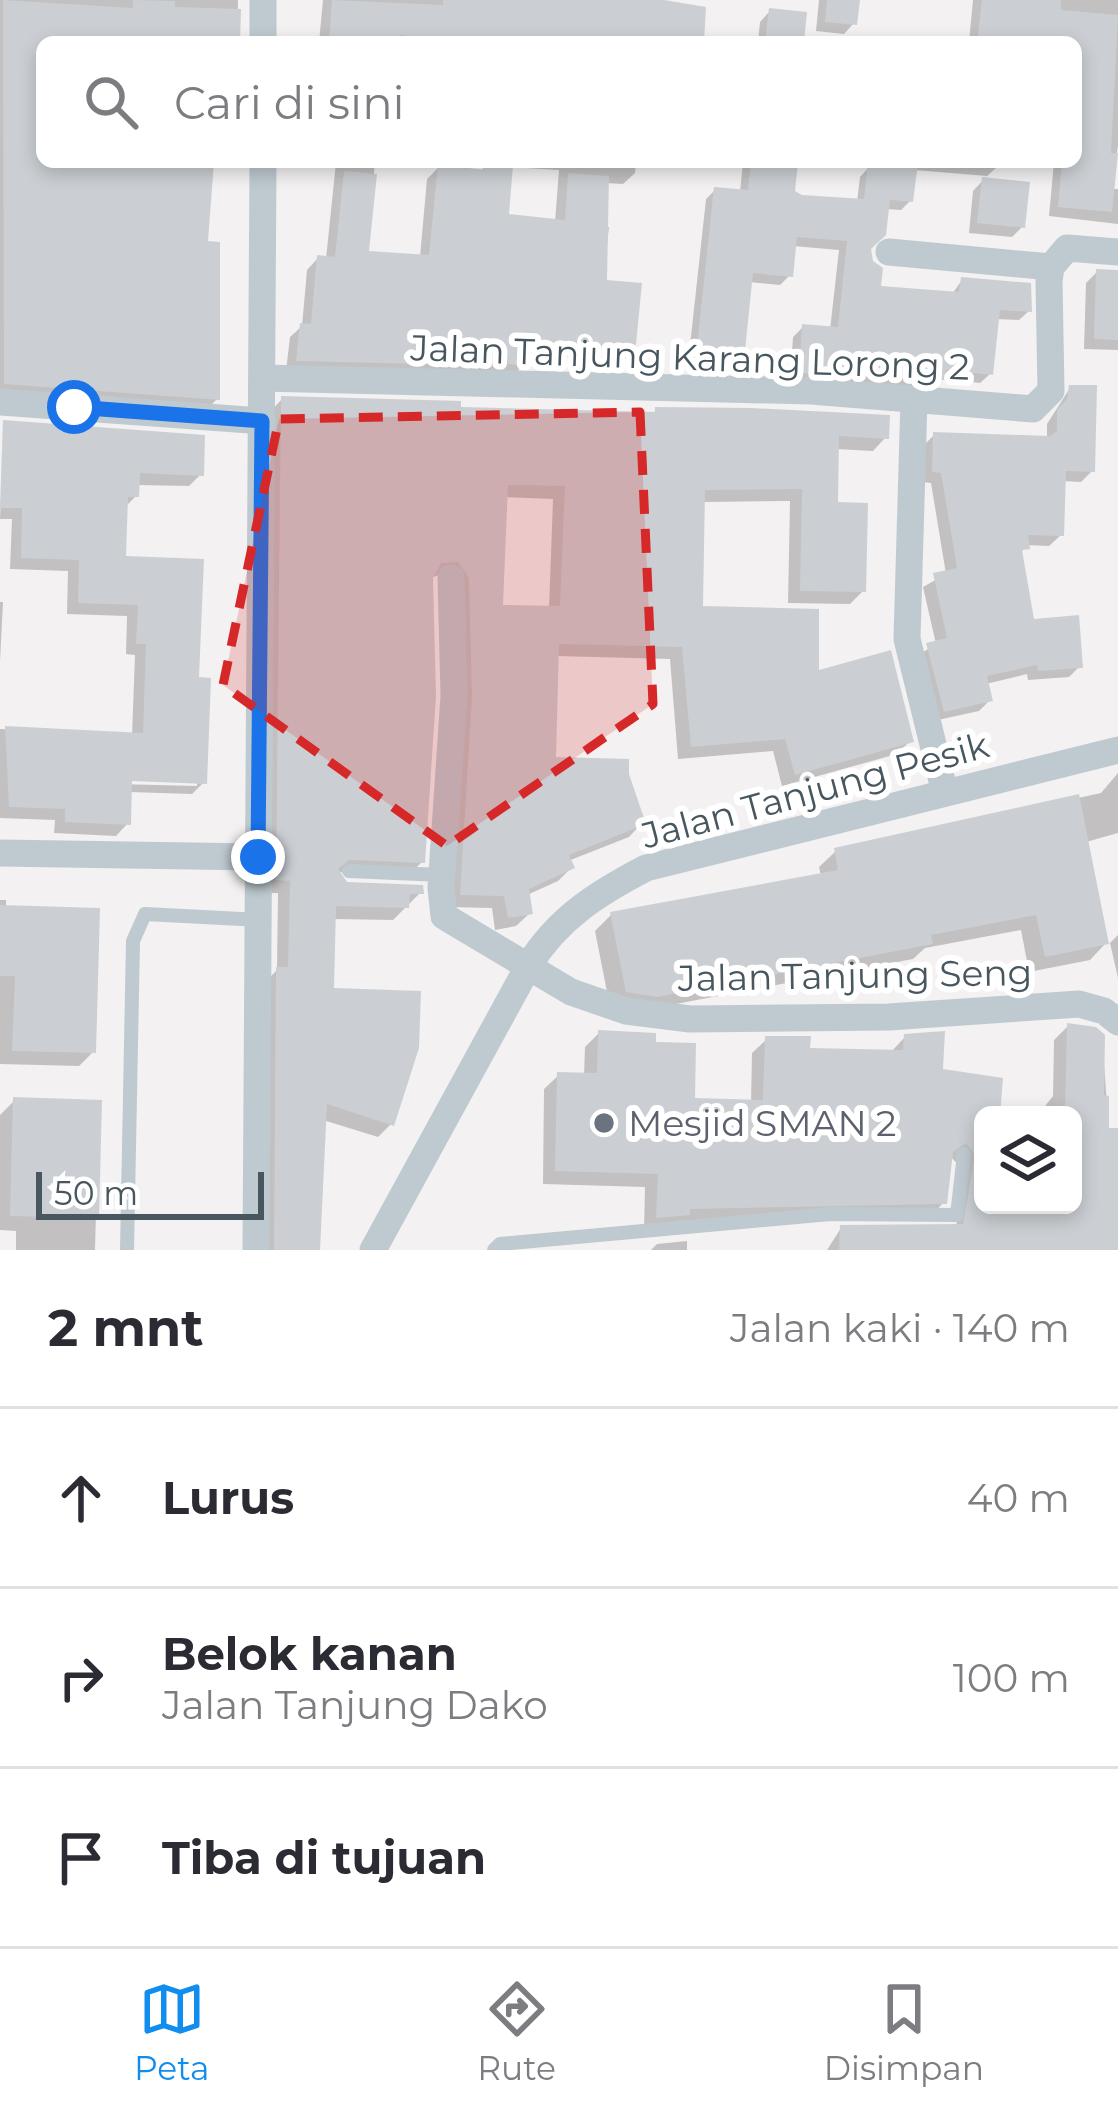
<!DOCTYPE html>
<html lang="id">
<meta charset="utf-8">
<style>
:root{--surface:#fff;--page:#f7f7f7;--text:#2b2b33;--muted:#7c7c81;--line:#e1e1e2;--accent:#118ded}
body{margin:0;font-family:Montserrat,sans-serif;background:var(--page);color:var(--text)}
.controls{position:absolute;right:36px;bottom:36px;display:grid;overflow:hidden;border-radius:18px;box-shadow:0 6px 18px #0003}
.controls button{width:108px;height:108px;display:grid;place-items:center;padding:0;border:0;border-bottom:3px solid var(--line);background:var(--surface);color:var(--text);font:60px sans-serif}
.scale{position:absolute;left:36px;bottom:30px;width:228px;box-sizing:border-box;padding-left:12px;border:6px solid #48575f;border-top:0;font-size:33px;line-height:42px;white-space:nowrap;color:#48575f;-webkit-text-stroke:9px #fff;paint-order:stroke}
.stop{position:absolute;width:36px;height:36px;margin:-27px;border:9px solid #1a73e8;border-radius:50%;background:#fff}
.stop.end{background:#1a73e8;border-color:#fff;box-shadow:0 3px 12px #0008}
.list{margin:0;padding:0;list-style:none}
h2{display:flex;justify-content:space-between;align-items:center;height:156px;margin:0;padding:0 48px;font-size:51px}
h2 small{font-size:39px;font-weight:400;color:var(--muted)}
.list li{display:grid;grid-template-columns:78px 1fr auto;gap:36px;align-items:center;box-sizing:border-box;height:180px;padding:0 48px;border-top:3px solid var(--line)}
.list b{display:block;font-size:45px;white-space:nowrap}
.list p{margin:0;font-size:39px;white-space:nowrap;color:var(--muted)}
.list em{font-size:39px;font-style:normal;color:var(--muted)}
.icon{flex:none;width:66px;height:66px;fill:none;stroke:currentColor;stroke-width:2;stroke-linecap:round;stroke-linejoin:round}
.map{position:relative;flex:none;width:1118px;height:1250px;overflow:hidden}
.search{position:absolute;background:var(--surface);box-shadow:0 6px 18px #0003;left:36px;right:36px;top:36px;height:132px;display:flex;align-items:center;gap:30px;box-sizing:border-box;padding:0 42px;border-radius:18px;color:var(--muted);font-size:45px}
.sheet{height:696px;background:var(--surface)}
nav{display:flex;justify-content:space-around;align-items:center;box-sizing:border-box;height:168px;border-top:3px solid var(--line);background:var(--surface);font-size:33px;color:var(--muted)}
nav a{display:grid;justify-items:center;gap:6px}
nav .on{color:var(--accent)}
.map>svg:first-child{display:block}
</style>
<div class="map">
<svg width="1118" height="1250" viewBox="0 0 1118 1250">
<rect width="100%" height="100%" fill="#f3f1f1"/>
<g fill="#0003" fill-rule="evenodd">
<polygon points="0,0 238,0 237,42 42,42 42,162 211,162 204,244 217,399 205,411 0,396"/>
<polygon points="323,0 661,0 701,42 319,42"/>
<polygon points="819,0 857,0 854,23 844,34 816,31"/>
<polygon points="973,0 1118,0 1118,146 1111,189 1118,189 1118,224 1049,216 1054,162 1076,162 1076,42 969,42"/>
<polygon points="770,11 801,42 758,42 760,22"/>
<path d="M336,162H375L366,254L420,257L427,179L439,167L480,172L487,165L481,162H636L635,173L623,184L606,183L603,227H609L603,282L632,353L621,364L526,354L524,364L513,376L286,371L290,337L302,326L307,270L318,258L326,259ZM509,167L559,170L555,222L506,217Z"/>
<polygon points="743,162 795,162 792,192 801,198 857,202 860,177 869,167 998,162 998,166 983,180 1022,227 1012,237 969,233 973,191 987,176 914,170 910,201 901,210 886,209 868,248 878,289 952,294 962,280 1029,311 1019,320 996,319 990,374 980,383 942,379 932,389 790,381 793,337 803,327 830,330 839,250 793,246 790,275 780,285 749,282 741,359 731,369 688,364 706,199 715,190 740,192"/>
<polygon points="1097,272 1118,273 1118,350 1084,349 1086,283"/>
<polygon points="1070,388 1092,471 1081,482 1062,481 1061,535 1049,546 1026,545 1020,555 1031,622 1080,666 1069,677 1028,680 1027,674 986,684 990,700 979,711 933,721 917,656 936,644 923,587 946,574 931,483 922,482 923,446 934,435 1047,439 1047,424"/>
<path d="M282,399L458,410L651,415L656,410L886,437L873,451L836,449L835,505L863,591L850,604L788,603L790,501L702,502L700,609L816,674L910,741L897,754L782,786L773,751L678,759L670,659L556,656L553,760L626,775L642,823L629,837L568,861L571,868L558,881L527,895L530,913L516,926L495,930L492,908L448,907L445,573L433,577L422,862L408,875L334,872L347,885L420,893L393,920L333,919L331,990L391,1124L378,1137L323,1120L317,1250H261L264,983L277,970L278,893H264L269,413ZM504,497L553,499L549,609L500,608Z"/>
<path d="M4,423L201,474L189,486L137,485L136,496L124,508L123,559L196,680L204,782L192,794L129,792L128,823L116,836L54,833L55,820L0,818V729L132,736L135,655L126,654L127,616L67,614L68,571L10,569L12,519H0ZM117,778L197,780V786L117,784Z"/>
<polygon points="0,602 3,602 0,662"/>
<polygon points="1118,773 1118,833 1086,842 1106,943 1090,960 1029,972 1021,930 925,948 913,959 639,1011 610,1007 595,931 611,915 821,876 819,867 836,851 1101,793"/>
<polygon points="0,900 6,900 6,908 93,1052 79,1066 0,1064"/>
<polygon points="1118,935 1118,978 1110,943"/>
<polygon points="1068,1026 1102,1037 1118,1250 827,1250 841,1228 956,1229 962,1169 950,1156 944,1202 930,1217 680,1222 644,1231 645,1187 543,1184 544,1089 559,1075 584,1076 585,1047 599,1033 653,1044 692,1101 751,1103 752,1053 767,1039 807,1051 890,1053 905,1037 983,1115 983,1205 1073,1205 1073,1115 1038,1115 1053,1096 1054,1040"/>
<polygon points="15,1100 99,1102 95,1250 16,1250 16,1231 0,1230 0,1115"/>
<polygon points="687,1241 687,1250 651,1250 657,1244"/>
</g>
<g fill="#cbcfd3" fill-rule="evenodd">
<polygon points="3,0 133,8 133,0 175,1 175,7 241,9 240,42 42,42 42,162 214,162 208,241 220,242 220,400 4,384"/>
<polygon points="332,0 443,5 443,0 664,0 706,7 704,42 469,42 400,35 399,42 329,42"/>
<polygon points="827,0 860,0 857,25 825,22"/>
<polygon points="982,0 1061,0 1061,10 1118,15 1111,153 1118,153 1112,212 1058,207 1062,162 1076,162 1076,42 977,42"/>
<polygon points="769,8 807,12 804,42 765,42"/>
<polygon points="751,162 798,162 795,191 802,195 864,199 868,162 918,162 913,202 890,200 886,235 871,249 873,261 883,268 881,286 959,292 961,277 1031,283 1032,312 1000,310 993,375 946,370 945,380 799,373 802,324 838,327 847,241 797,237 793,277 753,273 744,360 696,356 714,187 748,190"/>
<polygon points="485,163 513,165 509,214 565,220 568,173 609,176 607,280 642,283 635,354 530,342 527,366 462,359 462,365 296,361 300,323 311,324 317,255 335,257 344,171 377,174 369,251 429,255 438,164 484,170"/>
<polygon points="982,177 1030,182 1025,228 977,223"/>
<polygon points="1096,269 1118,270 1118,340 1094,339"/>
<polygon points="1069,385 1097,385 1095,472 1066,471 1064,536 1028,535 1030,549 1022,550 1034,619 1079,615 1083,668 1038,671 1037,665 987,676 993,701 944,712 926,643 947,638 933,573 957,568 941,473 932,472 933,432 1050,436 1057,431 1057,410 1067,399"/>
<path d="M281,396L461,401V407L655,412V407L751,408L890,415L889,439L839,436L838,502L868,503L866,592L800,591L802,489L705,490L703,606L819,609V670L891,650L914,742L795,775L785,739L691,747L682,647L559,644L556,757L629,759V774L646,824L569,855L575,868L529,889L533,914L508,918L504,896L460,895L472,697L469,578L458,562L441,563L433,578L436,696L425,863L349,860L338,869L347,882L423,885L424,894H410L409,908L336,906L334,988L421,991L419,1048L394,1126L327,1104L320,1250H274L276,967H288L290,881L276,880ZM508,485L565,486L560,606L503,605Z"/>
<polygon points="3,420 205,435 204,476 140,473 139,497 128,497 126,556 204,559 199,677 211,678 207,784 132,781 131,825 65,822 65,809 9,807 5,726 143,733 146,644 136,644 138,605 78,603 79,560 21,558 22,508 0,508"/>
<polygon points="1079,794 1109,944 1045,957 1036,915 931,935 933,944 657,997 626,992 610,912 838,870 834,848"/>
<polygon points="0,905 100,908 96,1053 12,1051 15,976 0,976"/>
<polygon points="1067,1023 1096,1027 1105,1035 1104,1095 1109,1096 1109,1128 1118,1128 1118,1250 839,1250 840,1225 963,1224 975,1155 966,1143 953,1152 947,1204 690,1209 690,1215 656,1218 658,1174 555,1171 557,1072 597,1073 598,1030 656,1033 656,1042 696,1043 695,1098 763,1100 765,1036 811,1036 810,1048 903,1050 904,1034 945,1031 943,1069 1003,1078 1000,1115 983,1115 983,1205 1073,1205 1073,1115 1065,1115"/>
<polygon points="13,1097 102,1100 99,1218 10,1216"/>
</g>
<g fill="none" stroke-linecap="round" stroke-linejoin="round">
<g stroke="#becad0" stroke-width="14">
<polyline points="349,871 442,875"/>
<polyline points="127,1250 133,941 145,914 260,920"/>
<polyline points="494,1250 500,1244 830,1214 957,1215 964,1154"/>
</g>
<g stroke="#becad0" stroke-width="27">
<polyline points="263,0 263,42"/>
<polyline points="889,252 1051,267"/>
<polyline points="262,378 811,391 1033,409 1051,391 1049,281 1051,267 1067,248 1118,252"/>
<polyline points="914,399 907,639 945,793"/>
<polyline points="0,402 262,421"/>
<polyline points="451,578 454,696 441,888 444,916 452,921 571,992 626,1011 690,1019 889,1017 1079,1004 1104,1011 1118,1022"/>
<polyline points="0,853 258,857"/>
<polyline points="256,1250 263,162"/>
<path d="M373,1250L529,965C558,918 598,893 646,868L1118,750"/>
</g>
</g>
<g fill="none" stroke-linecap="round" stroke-linejoin="round">
<polyline stroke="#1a73e8" stroke-width="15" points="74,407 262,421 258,857"/>
</g>
<path fill="#d62828" fill-opacity="0.2" stroke="#d62828" stroke-width="9" stroke-dasharray="24 15" stroke-linejoin="round" d="M640,412L653,704L447,846L223,685L279,419Z"/>
<circle fill="#6b7280" stroke="#fff" stroke-width="4.5" cx="604" cy="1123" r="12"/>
<g text-anchor="middle" stroke-width="12" stroke-linejoin="round" paint-order="stroke">
<g font-size="36" fill="#48575f" stroke="#fff">
<text transform="translate(690 357) rotate(2)" y="13">Jalan Tanjung Karang Lorong 2</text>
<text transform="translate(815 790) rotate(-15)" y="13">Jalan Tanjung Pesik</text>
<text transform="translate(855 975) rotate(-1)" y="13">Jalan Tanjung Seng</text>
</g>
<g font-size="36" fill="#5b616d" stroke="#fff" text-anchor="start">
<text x="628" y="1136">Mesjid SMAN 2</text>
</g>
</g>
</svg>
<div class="controls">
<button><svg class="icon" aria-label="layers" viewBox="0 0 24 24"><path d="M12 4l9 5-9 5-9-5zM3 14l9 5 9-5"/></svg></button>
</div>
<div class="scale">50 m</div>
<div class="stop" style="left:74px;top:407px"></div>
<div class="stop end" style="left:258px;top:857px"></div>
<div class="search"><svg class="icon" aria-label="search" viewBox="0 0 24 24"><circle cx="10" cy="10" r="6"/><path d="M15 15l6 6"/></svg>Cari di sini</div>
</div>
<section class="sheet">
<h2>2 mnt<small>Jalan kaki · 140 m</small></h2>
<ul class="list">
<li><svg class="icon" aria-label="ahead" viewBox="0 0 24 24"><path d="M12 20V5M6 11l6-6 6 6"/></svg><div><b>Lurus</b></div><em>40 m</em></li>
<li><svg class="icon" aria-label="right" viewBox="0 0 24 24"><path d="M7 20v-9h11M14 6l5 5-5 5"/></svg><div><b>Belok kanan</b><p>Jalan Tanjung Dako</p></div><em>100 m</em></li>
<li><svg class="icon" aria-label="arrive" viewBox="0 0 24 24"><path d="M6 21V4h12l-3 4 3 4H6"/></svg><div><b>Tiba di tujuan</b></div></li>
</ul>
</section>
<nav>
<a class="on"><svg class="icon" aria-label="map" viewBox="0 0 24 24"><path d="M3 6l6-2 6 2 6-2v14l-6 2-6-2-6 2zM9 4v14M15 6v14"/></svg>Peta</a>
<a><svg class="icon" aria-label="directions" viewBox="0 0 24 24"><path d="M12 3l9 9-9 9-9-9zM9 14v-3h6M13 9l2 2-2 2"/></svg>Rute</a>
<a><svg class="icon" aria-label="saved" viewBox="0 0 24 24"><path d="M7 4h10v16l-5-4-5 4z"/></svg>Disimpan</a>
</nav>
